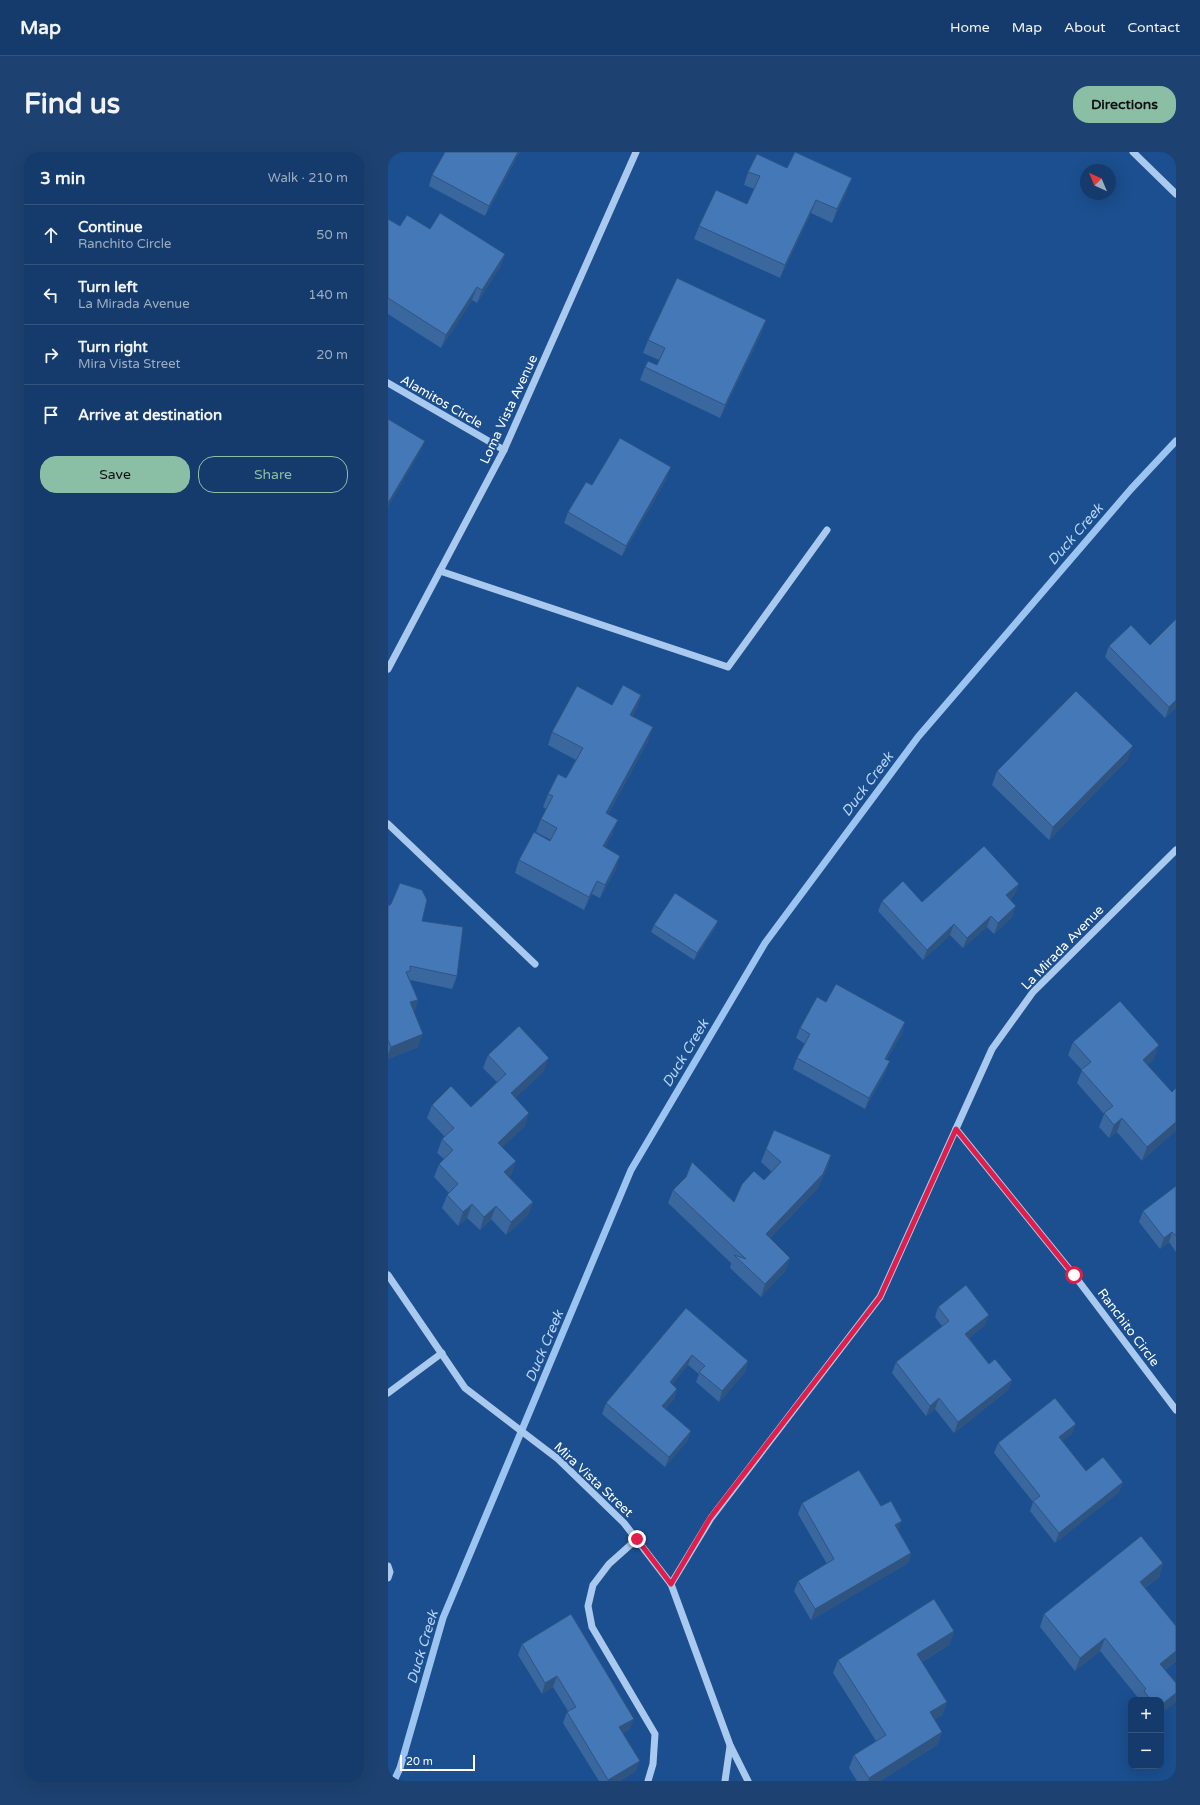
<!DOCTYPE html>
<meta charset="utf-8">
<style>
:root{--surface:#143b6b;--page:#1d4271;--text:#f1f3f6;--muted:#9dadc1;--line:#33557e;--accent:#8abfa5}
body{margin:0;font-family:"Varela Round",sans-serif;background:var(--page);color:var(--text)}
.controls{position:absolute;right:12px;bottom:12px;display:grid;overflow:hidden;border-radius:8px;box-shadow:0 4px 16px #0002}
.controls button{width:36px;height:36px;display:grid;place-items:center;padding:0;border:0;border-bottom:1px solid var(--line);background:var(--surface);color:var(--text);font:20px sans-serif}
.compass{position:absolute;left:692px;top:12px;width:36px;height:36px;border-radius:50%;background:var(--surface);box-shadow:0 4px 16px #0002;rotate:316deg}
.scale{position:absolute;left:12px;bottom:10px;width:75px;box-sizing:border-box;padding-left:4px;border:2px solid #fff;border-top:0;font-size:11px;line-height:14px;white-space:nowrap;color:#fff;-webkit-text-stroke:3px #1b4f8f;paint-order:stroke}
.stop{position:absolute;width:12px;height:12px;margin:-9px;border:3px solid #e11d48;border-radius:50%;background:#fff}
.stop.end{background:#e11d48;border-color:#fff;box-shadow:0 1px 4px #0008}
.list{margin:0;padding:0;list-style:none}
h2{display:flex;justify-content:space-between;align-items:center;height:52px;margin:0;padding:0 16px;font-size:17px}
h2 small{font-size:13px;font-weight:400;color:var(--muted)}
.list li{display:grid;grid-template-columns:26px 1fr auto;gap:12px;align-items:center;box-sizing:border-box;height:60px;padding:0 16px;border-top:1px solid var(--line)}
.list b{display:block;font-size:15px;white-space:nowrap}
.list p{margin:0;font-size:13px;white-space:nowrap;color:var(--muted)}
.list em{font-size:13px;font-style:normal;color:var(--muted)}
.actions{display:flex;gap:8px;padding:12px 16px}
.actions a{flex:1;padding:9px 0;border:1px solid var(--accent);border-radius:16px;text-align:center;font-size:14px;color:var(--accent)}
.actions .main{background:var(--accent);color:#111}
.icon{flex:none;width:22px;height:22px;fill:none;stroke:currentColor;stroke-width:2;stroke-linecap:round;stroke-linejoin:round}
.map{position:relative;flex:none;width:788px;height:1629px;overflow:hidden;border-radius:16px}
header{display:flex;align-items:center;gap:24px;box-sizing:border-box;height:56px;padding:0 20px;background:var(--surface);border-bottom:1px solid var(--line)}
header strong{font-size:19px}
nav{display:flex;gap:22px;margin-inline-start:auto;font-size:14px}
.intro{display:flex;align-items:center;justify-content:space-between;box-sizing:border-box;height:96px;padding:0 24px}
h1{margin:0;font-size:28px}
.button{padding:10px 18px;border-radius:16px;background:var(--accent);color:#111;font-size:14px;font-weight:700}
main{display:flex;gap:24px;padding:0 24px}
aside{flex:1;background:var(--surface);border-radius:16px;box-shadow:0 4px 16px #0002}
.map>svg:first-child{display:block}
</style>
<header>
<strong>Map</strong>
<nav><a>Home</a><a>Map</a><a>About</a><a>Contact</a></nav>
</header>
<div class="intro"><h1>Find us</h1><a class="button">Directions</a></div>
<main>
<aside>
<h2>3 min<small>Walk · 210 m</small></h2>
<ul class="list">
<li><svg class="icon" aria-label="ahead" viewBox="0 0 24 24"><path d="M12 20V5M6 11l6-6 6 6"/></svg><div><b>Continue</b><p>Ranchito Circle</p></div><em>50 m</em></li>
<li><svg class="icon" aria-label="left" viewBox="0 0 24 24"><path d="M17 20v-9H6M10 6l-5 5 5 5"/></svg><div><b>Turn left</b><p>La Mirada Avenue</p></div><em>140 m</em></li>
<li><svg class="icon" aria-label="right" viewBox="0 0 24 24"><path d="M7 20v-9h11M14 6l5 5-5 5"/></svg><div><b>Turn right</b><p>Mira Vista Street</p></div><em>20 m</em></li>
<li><svg class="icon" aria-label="arrive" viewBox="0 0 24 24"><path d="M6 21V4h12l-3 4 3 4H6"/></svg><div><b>Arrive at destination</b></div></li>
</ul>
<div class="actions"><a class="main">Save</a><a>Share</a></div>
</aside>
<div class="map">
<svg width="788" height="1629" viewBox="0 0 788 1629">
<rect width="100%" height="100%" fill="#1b4f8f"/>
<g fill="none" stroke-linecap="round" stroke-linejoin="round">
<polyline stroke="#9cc4f0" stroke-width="7" points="6,1629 12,1616 55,1466 243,1018 377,791 530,585 743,337 788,289"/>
<g stroke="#a9c9ee" stroke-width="7">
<polyline points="745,0 788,42"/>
<polyline points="0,231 116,298"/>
<polyline points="52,419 340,515 439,378"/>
<polyline points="0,517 116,298 248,0"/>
<polyline points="0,672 147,812"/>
<polyline points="568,977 686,1123 788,1258"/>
<polyline points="0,1123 77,1236 170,1307 236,1371 283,1432 342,1593 360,1629"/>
<polyline points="0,1241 54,1201"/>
<polyline points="249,1387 221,1412 205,1433 200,1454 204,1475 267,1582 265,1612 260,1629"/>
<polyline points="0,1414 2,1420 0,1426"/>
<polyline points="283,1432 323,1366 492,1145 604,897 645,840 788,698"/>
<polyline points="337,1629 342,1594"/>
</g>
</g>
<g fill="#3a679d">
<polygon points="132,0 97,64 41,34 44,23"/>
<polygon points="399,16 459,39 444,71 423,61 392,126 306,87 311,74 359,52 366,37 356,33 360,20"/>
<polygon points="0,67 12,74 42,77 117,102 112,115 89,151 84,148 53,196 0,162"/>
<polygon points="378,168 373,182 332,266 252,228 257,215 269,213 271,208 255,201 260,188"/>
<polygon points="279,326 234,404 176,371 180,360"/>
<polygon points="788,467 788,555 777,566 717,505 721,494 762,493"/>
<polygon points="253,543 249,556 244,564 260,589 220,662 225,681 217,695 228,717 212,746 204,742 196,758 127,721 131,708 162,689 163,688 148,680 153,667 158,657 155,655 160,642 178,626 188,608 160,593 164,580 224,553"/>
<polygon points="740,607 661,688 604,633 609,619"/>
<polygon points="627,742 622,747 625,764 606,782 599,775 575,796 562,783 535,808 490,759 494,749 534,750"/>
<polygon points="0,754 34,769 69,824 64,837 22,828 30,848 26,860 30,895 0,907"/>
<polygon points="330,769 327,776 306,808 263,780 266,773"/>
<polygon points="517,870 514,881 499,907 498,919 477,957 405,917 409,906 417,892 408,886 412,876"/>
<polygon points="685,890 766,907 759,913 784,940 754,1009 729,980 721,986 711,975 716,962 689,931 694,918 680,903"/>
<polygon points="100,903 156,919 127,946 137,974 114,995 128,1009 123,1023 121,1025 145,1050 140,1063 118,1083 103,1067 92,1078 79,1066 70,1074 54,1056 59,1043 61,1041 46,1025 51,1012 56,1007 49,1001 54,987 57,985 39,966 44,953 83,955 109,930 95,916"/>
<polygon points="378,997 443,1003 439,1016 430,1036 382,1086 402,1106 397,1119 373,1145 342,1116 343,1111 280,1051 285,1038 346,1050 376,1028 384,1020 373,1010"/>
<polygon points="788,1034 788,1100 781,1090 772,1097 751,1070 755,1059"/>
<polygon points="550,1155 597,1173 581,1186 601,1212 624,1228 620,1238 566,1281 547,1257 538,1264 504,1221 508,1210 554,1174 547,1165"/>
<polygon points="298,1156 360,1209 357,1220 331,1250 308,1230 311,1222 300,1213 284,1232 289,1237 286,1247 277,1257 303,1279 299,1289 277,1315 214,1262 218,1251"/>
<polygon points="684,1282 674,1289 698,1319 735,1330 731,1340 667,1391 642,1359 645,1350 606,1301 610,1291"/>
<polygon points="414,1351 493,1354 510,1378 523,1401 520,1411 423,1468 406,1439 410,1429 439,1412 410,1362"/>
<polygon points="775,1411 771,1425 757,1436 788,1474 788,1509 777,1518 788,1550 773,1548 752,1548 712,1499 687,1519 652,1475 656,1462"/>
<polygon points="566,1479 561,1493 534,1510 559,1550 554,1563 546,1568 554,1580 549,1593 492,1629 469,1629 461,1616 466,1603 488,1589 445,1521 450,1508"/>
<polygon points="134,1492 242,1577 235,1581 248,1619 232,1629 211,1629 175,1571 179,1560 180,1559 165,1535 154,1542 130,1503"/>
</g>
<g fill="#305480">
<polygon points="130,0 132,0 97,64 101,54"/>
<polygon points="464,26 459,39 444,71 449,57"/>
<polygon points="428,48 423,61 392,126 397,113"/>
<polygon points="117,102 112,115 89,151 94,138"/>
<polygon points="89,135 84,148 53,196 58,183"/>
<polygon points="378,168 373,182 332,266 337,253"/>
<polygon points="37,289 33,299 0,355 0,351"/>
<polygon points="283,315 279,326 234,404 238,394"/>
<polygon points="253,543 249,556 238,577 242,563"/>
<polygon points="788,548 788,555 777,566 781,555"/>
<polygon points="265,575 260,589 213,674 218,661"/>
<polygon points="745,594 740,607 661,688 665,675"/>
<polygon points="230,668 225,681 210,708 215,694"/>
<polygon points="232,704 228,717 212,746 217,733"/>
<polygon points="209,729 204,742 196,758 201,745"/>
<polygon points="631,732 627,742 615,754 618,743"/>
<polygon points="628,754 625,764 606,782 610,771"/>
<polygon points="603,764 599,775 575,796 579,786"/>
<polygon points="330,769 327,776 306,808 309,801"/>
<polygon points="566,772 562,783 535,808 539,798"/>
<polygon points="30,848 26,861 22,850"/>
<polygon points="517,870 514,881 493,917 497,907"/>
<polygon points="35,882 30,895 0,907 0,902 3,895"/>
<polygon points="771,893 766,907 750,921 755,908"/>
<polygon points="161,906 156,919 118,955 123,941"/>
<polygon points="502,909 498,919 477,957 481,946"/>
<polygon points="141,961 137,974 105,1004 110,991"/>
<polygon points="734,966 729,980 721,986 726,973"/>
<polygon points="788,970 788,979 754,1009 759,995"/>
<polygon points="443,1003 439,1016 430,1036 373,1095 378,1082"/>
<polygon points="128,1009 123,1023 112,1033 116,1020"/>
<polygon points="145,1050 140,1063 118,1083 123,1070"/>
<polygon points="84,1052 79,1066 70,1074 75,1060"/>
<polygon points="108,1054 103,1067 92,1078 96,1065"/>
<polygon points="784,1080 781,1090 772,1097 776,1086"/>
<polygon points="402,1106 397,1119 373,1145 377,1132"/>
<polygon points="601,1163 597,1173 574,1192 577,1182"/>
<polygon points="304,1203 300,1213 278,1240 282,1230"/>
<polygon points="360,1209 357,1220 331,1250 334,1239"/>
<polygon points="624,1228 620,1238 566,1281 570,1270"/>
<polygon points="289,1237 286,1247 270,1265 274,1254"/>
<polygon points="551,1246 547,1257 538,1264 542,1254"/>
<polygon points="688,1272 684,1282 667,1295 671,1285"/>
<polygon points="303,1279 299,1289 277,1315 281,1305"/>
<polygon points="735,1330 731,1340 667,1391 671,1381"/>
<polygon points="514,1369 510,1379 507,1373"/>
<polygon points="523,1401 520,1411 423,1468 427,1457"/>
<polygon points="775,1411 771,1425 747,1443 752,1430"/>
<polygon points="566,1479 561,1493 524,1516 529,1502"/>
<polygon points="717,1486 712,1499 687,1519 692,1506"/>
<polygon points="788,1499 788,1509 767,1525 772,1512"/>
<polygon points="169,1524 165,1535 154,1542 157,1531"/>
<polygon points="788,1541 788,1550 773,1562 773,1553"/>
<polygon points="559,1550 554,1563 537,1574 542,1560"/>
<polygon points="246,1567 242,1577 228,1586 231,1575"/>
<polygon points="554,1580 549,1593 492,1629 480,1629 481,1626"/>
<polygon points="252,1609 248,1619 232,1629 220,1629 220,1628"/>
</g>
<g fill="#4478b7" stroke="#305480">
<polygon points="57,0 130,0 101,54 44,23"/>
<polygon points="407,0 464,26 449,57 428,48 397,113 311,74 328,38 359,52 372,24 360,20 369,2 399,16"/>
<polygon points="52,61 117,102 94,138 89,135 58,183 0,146 0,67 12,74 19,63 42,77"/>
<polygon points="289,126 378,168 337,253 257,215 260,209 269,213 277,196 260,188"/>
<polygon points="0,267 37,289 0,351"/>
<polygon points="232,286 283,315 238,394 180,360 198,330 204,333"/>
<polygon points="788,467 788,548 781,555 721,494 743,473 762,493"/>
<polygon points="235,533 253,543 242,563 265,575 218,661 230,668 215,694 232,704 217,733 209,729 201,745 131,708 146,680 162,689 169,676 153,667 165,644 160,642 170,622 178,626 195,596 164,580 189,534 224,553"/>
<polygon points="688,539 745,594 665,675 609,619"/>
<polygon points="596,694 631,732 618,743 628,754 610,771 603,764 579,786 566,772 539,798 494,749 515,729 534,750"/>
<polygon points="12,731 34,738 39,748 34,769 75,775 69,824 22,814 22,819 18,820 30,848 22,850 35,882 3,895 0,888 0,754 3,752"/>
<polygon points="287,741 330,769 309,801 266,773"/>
<polygon points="448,832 517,870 497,907 502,909 481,946 409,906 422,882 412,876 429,845 438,850"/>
<polygon points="732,849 771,893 755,908 784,940 788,936 788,970 759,995 734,966 726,973 716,961 725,954 693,918 703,910 685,890"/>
<polygon points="131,874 161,906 123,941 141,961 110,991 128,1009 116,1020 145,1050 123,1070 108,1054 96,1065 84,1052 75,1060 59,1043 70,1032 51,1012 65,998 54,987 66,976 44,953 63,934 83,955 118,922 100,903"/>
<polygon points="386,978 443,1003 435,1022 378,1082 402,1106 377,1132 346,1103 358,1107 285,1038 298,1025 304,1010 346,1050 354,1032 366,1019 376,1028 393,1010 378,997"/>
<polygon points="788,1034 788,1084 784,1080 776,1086 755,1059"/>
<polygon points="578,1133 601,1163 577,1182 601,1212 607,1207 624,1228 570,1270 551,1246 542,1254 508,1210 561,1169 550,1155"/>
<polygon points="298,1156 360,1209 334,1239 311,1220 317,1214 304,1203 282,1230 289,1237 274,1254 303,1279 281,1305 218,1251"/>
<polygon points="667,1246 688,1272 671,1285 698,1319 715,1305 735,1330 671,1381 645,1349 652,1344 610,1291"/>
<polygon points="471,1318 493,1354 503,1349 514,1369 507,1373 523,1401 427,1457 410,1429 446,1407 414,1351"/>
<polygon points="753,1384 775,1411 752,1430 788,1474 788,1499 772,1512 788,1531 788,1541 773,1553 773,1548 763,1548 756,1539 758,1537 717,1486 692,1506 656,1462"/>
<polygon points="546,1447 566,1479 529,1502 559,1550 542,1560 554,1580 481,1626 466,1603 498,1583 450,1508"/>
<polygon points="183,1462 246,1567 231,1575 252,1609 220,1628 179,1560 188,1555 169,1524 157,1531 134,1492"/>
</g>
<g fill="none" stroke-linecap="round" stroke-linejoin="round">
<polyline stroke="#e11d48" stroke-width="5" points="249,1387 283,1432 322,1366 492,1145 568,977 686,1123"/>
</g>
<g text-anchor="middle" stroke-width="4" stroke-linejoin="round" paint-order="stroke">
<g font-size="13" fill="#fff" stroke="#1b4f8f">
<text transform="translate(54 249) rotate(30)" y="5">Alamitos Circle</text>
<text transform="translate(120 257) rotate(-65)" y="5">Loma Vista Avenue</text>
<text transform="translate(674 795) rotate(-46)" y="5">La Mirada Avenue</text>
<text transform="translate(741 1175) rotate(53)" y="5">Ranchito Circle</text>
<text transform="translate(206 1327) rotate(43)" y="5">Mira Vista Street</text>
</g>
<g font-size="14" font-style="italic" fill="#b5d3f5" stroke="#1b4f8f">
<text transform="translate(687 382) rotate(-49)" y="5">Duck Creek</text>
<text transform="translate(479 632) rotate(-53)" y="5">Duck Creek</text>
<text transform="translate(297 901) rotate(-59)" y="5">Duck Creek</text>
<text transform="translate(156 1194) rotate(-67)" y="5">Duck Creek</text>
<text transform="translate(34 1495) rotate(-73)" y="5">Duck Creek</text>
</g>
</g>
</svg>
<div class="controls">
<button>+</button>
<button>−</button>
</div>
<svg class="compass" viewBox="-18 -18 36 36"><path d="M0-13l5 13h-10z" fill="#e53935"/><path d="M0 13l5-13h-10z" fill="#9dadc1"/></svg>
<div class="scale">20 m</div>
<div class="stop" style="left:686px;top:1123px"></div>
<div class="stop end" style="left:249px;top:1387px"></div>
</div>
</main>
